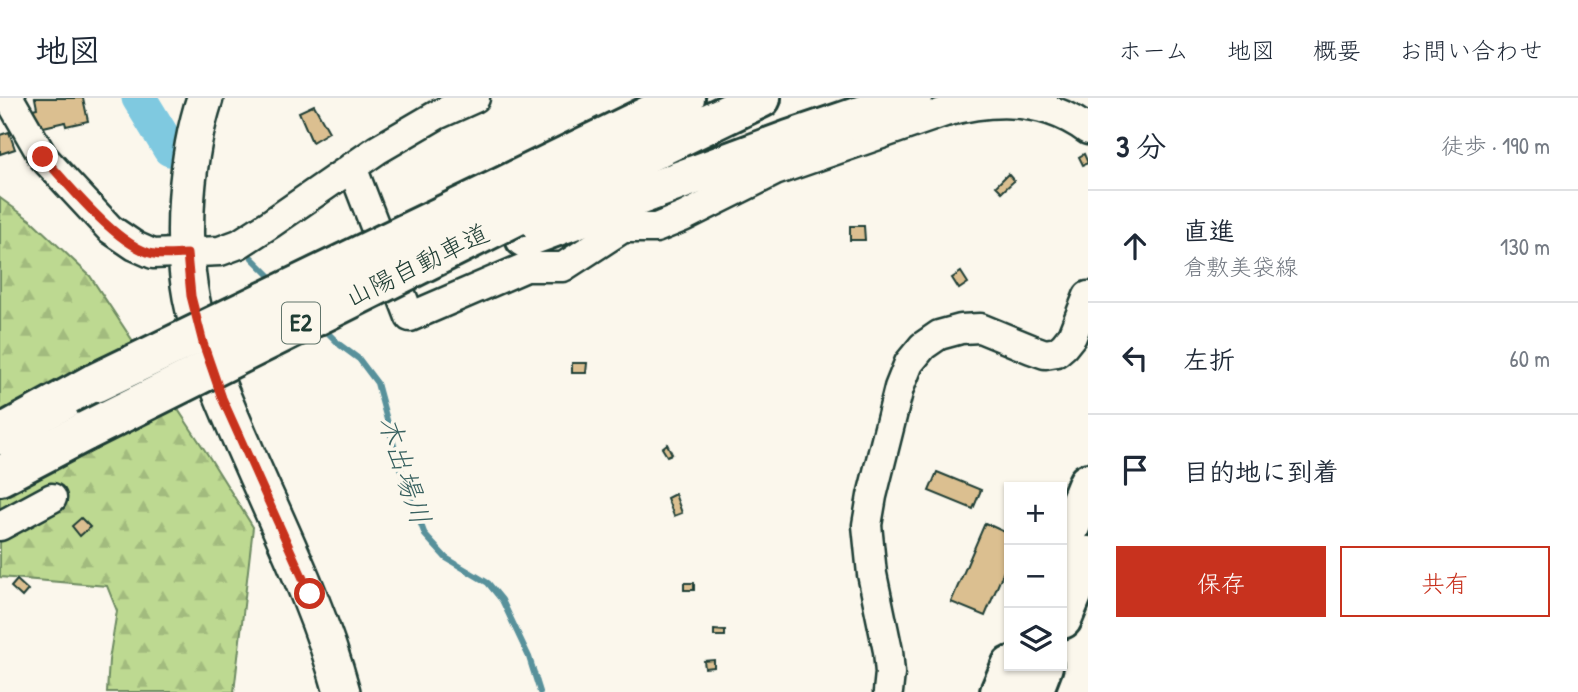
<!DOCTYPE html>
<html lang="ja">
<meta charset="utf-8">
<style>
:root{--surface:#fff;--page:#f2f2f3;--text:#1f2937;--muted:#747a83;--line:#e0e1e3;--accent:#c8321e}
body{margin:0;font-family:"Patrick Hand","Klee One",sans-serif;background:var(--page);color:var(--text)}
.controls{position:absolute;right:21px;bottom:21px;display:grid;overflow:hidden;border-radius:0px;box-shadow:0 2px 5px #0004}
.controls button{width:63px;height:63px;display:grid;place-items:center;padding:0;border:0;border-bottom:2px solid var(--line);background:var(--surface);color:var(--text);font:35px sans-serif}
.stop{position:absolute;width:21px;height:21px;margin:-16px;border:5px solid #c8321e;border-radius:50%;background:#fff}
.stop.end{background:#c8321e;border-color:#fff;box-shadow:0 2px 7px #0008}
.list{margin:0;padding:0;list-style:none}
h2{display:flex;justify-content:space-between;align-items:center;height:91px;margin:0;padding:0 28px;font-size:30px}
h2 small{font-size:23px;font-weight:400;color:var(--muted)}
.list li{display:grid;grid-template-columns:46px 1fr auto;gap:21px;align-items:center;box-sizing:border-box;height:112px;padding:0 28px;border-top:2px solid var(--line)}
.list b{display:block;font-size:26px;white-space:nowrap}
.list p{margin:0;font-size:23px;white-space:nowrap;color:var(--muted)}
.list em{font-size:23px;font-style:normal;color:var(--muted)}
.actions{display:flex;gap:14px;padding:21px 28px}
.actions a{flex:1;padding:16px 0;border:2px solid var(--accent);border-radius:0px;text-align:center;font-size:24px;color:var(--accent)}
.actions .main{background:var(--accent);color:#fff}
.icon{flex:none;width:38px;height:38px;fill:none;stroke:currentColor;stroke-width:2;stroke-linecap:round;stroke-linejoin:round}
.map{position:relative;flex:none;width:1088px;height:594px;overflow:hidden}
header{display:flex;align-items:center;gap:42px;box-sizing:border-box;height:98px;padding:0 35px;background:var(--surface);border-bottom:2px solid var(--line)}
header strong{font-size:33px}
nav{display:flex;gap:38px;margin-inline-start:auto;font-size:24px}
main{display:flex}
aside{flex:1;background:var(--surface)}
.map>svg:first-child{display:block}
</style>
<header>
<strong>地図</strong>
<nav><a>ホーム</a><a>地図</a><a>概要</a><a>お問い合わせ</a></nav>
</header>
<main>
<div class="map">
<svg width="1088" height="594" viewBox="0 0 1088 594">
<defs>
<pattern id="forest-firs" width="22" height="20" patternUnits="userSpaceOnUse" patternTransform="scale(1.75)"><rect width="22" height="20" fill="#bdd991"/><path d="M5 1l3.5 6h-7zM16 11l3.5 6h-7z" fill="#a2bb7e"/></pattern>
</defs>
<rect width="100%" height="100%" fill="#fbf7ec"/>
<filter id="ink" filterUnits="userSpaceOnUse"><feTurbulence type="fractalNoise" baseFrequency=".0143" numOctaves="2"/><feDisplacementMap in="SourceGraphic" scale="14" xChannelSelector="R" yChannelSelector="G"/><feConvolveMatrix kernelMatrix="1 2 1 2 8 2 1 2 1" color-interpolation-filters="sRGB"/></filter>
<g filter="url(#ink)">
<polygon fill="url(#forest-firs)" stroke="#6e8b62" stroke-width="2" points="0,100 33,124 90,178 208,357 253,429 234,594 107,594 109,562 117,513 107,488 0,479"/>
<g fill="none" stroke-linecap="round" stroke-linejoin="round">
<g stroke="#59919b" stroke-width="6">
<polyline points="252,160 275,183"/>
<polyline points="323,230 340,247 359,261 377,285 400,370 425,437 446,460 488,485 502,502 529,559 540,594"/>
</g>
<polyline stroke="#7fc9e0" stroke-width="35" points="139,0 170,51"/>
</g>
<g fill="#dbbf90" stroke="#1f3d34" stroke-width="2">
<polygon points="35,0 83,0 88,23 66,28 65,24 39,30 29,12 37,10"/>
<polygon points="314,7 329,34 312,44 299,14"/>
<polygon points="9,34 15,51 0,56 0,37"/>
<polygon points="1084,56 1088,65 1083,67 1079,59"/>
<polygon points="1008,76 1014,83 1002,94 996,88"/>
<polygon points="850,128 864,128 865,142 850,142"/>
<polygon points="961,174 968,185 959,191 952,180"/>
<polygon points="572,265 587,265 586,275 572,275"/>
<polygon points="667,346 672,356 667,358 662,350"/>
<polygon points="937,374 981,392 973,411 929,393"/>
<polygon points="675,396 682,415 674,418 667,400"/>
<polygon points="81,420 90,429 80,438 72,428"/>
<polygon points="985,425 1009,436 1009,461 985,518 951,504"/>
<polygon points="17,482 28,492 22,499 11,489"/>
<rect x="684" y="485" width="10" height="7"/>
<polygon points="714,532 725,533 725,538 714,538"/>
<polygon points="714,562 714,569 705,570 704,563"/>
</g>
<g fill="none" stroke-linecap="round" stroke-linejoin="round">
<defs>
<g id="minor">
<polyline points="9,0 43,59 110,131 135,148 153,156 220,153 239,146 270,126 377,52 437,17 475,0"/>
<path d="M352,69L410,219L526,169H563L623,130H656L683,119L775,73L945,14C995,0 1045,0 1088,32"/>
<polyline points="0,428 52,400"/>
<polyline points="888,594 890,575 888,553 872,476 867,427 872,398 899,290 909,265 923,248 939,237 961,231 980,230 1031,251 1045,256 1057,254 1064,248 1072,238 1088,198"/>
</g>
<path id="major" d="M205,0C186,58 180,139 191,199C201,251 223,301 244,349C279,430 319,509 342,594"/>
<g id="highway">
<polyline points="500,90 685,0"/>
<polyline points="516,118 761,0"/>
<polyline points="525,140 789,42 913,0"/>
<polyline points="0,337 95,285"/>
<polyline points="0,378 86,333"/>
<polyline points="1062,448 1088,385"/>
<polyline points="1062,521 1088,458"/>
<polyline points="1000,594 1011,568"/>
<polyline points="1033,594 1043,568"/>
</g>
</defs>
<use href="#minor" stroke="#1f3d34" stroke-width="33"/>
<use href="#major" stroke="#1f3d34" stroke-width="40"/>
<use href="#highway" stroke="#1f3d34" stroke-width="44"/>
<use href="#minor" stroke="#fbf7ec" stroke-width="28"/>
<use href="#major" stroke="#fbf7ec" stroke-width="35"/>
<use href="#highway" stroke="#fbf7ec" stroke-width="38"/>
<defs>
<g id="highway-bridge">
<polyline points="95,285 500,90"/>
<polyline points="86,333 516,118"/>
</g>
</defs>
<use href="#highway-bridge" stroke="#1f3d34" stroke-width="44" stroke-linecap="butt"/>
<use href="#highway-bridge" stroke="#fbf7ec" stroke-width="38"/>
</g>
</g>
<g fill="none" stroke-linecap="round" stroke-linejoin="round" filter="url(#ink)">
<path stroke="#c8321e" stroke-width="9" d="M43,59C68,86 118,149 154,156C164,158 177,156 187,156L191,198L203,245L222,300L310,496"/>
</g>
<g text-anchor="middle" stroke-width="7" stroke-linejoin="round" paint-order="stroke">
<rect fill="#fbf7ec" stroke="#61756b" stroke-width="2" x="282" y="204.5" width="38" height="41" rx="5"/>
<g font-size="24" font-weight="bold" fill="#1f3d34">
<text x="301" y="233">E2</text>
</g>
<g font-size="26" fill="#1f3d34" stroke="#fbf7ec">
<text transform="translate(417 167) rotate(-26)" y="9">山陽自動車道</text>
</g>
<g font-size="28" font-style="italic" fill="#37605f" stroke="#fbf7ec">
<text transform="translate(405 372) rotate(72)" y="10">木出場川</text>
</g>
</g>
</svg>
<div class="controls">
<button>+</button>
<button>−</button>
<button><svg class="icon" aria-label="layers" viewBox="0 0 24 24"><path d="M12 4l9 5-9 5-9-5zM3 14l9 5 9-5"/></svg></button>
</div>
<div class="stop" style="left:310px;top:496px"></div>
<div class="stop end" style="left:43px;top:59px"></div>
</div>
<aside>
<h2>3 分<small>徒歩 · 190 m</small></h2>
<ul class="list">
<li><svg class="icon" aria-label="ahead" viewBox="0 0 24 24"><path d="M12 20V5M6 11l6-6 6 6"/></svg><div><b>直進</b><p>倉敷美袋線</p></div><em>130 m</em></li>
<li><svg class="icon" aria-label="left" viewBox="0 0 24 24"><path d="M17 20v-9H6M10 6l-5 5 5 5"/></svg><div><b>左折</b></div><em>60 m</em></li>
<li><svg class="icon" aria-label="arrive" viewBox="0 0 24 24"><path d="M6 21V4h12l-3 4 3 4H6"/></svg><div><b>目的地に到着</b></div></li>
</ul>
<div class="actions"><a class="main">保存</a><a>共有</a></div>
</aside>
</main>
